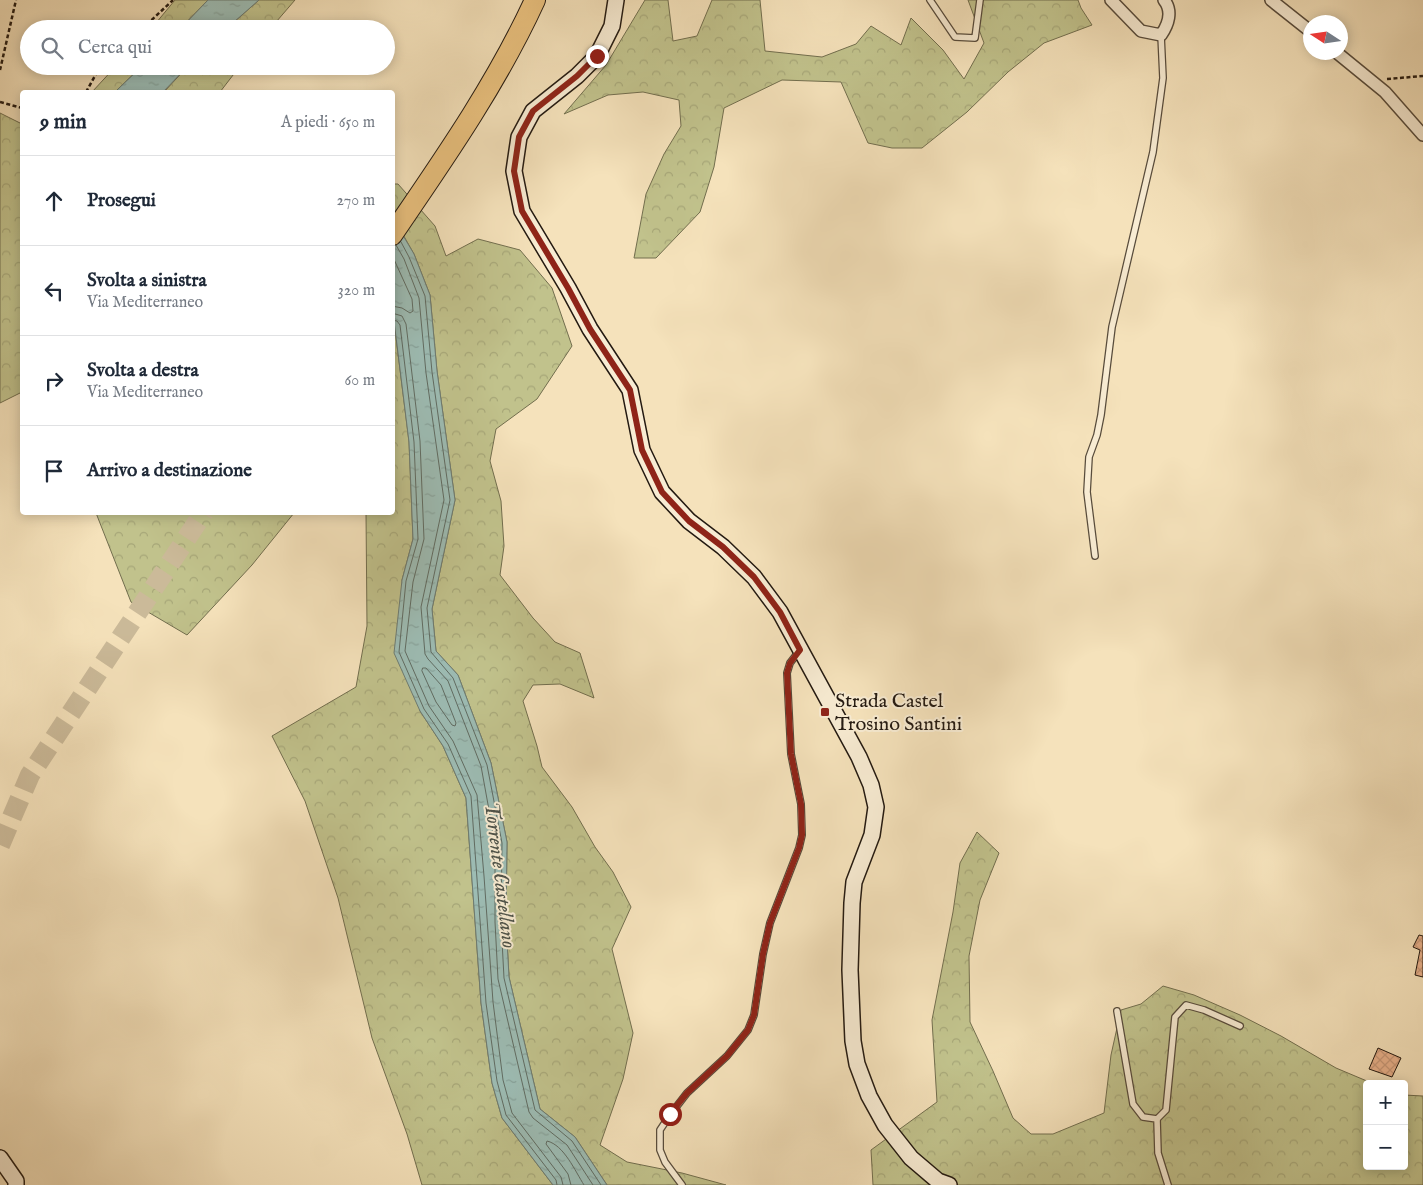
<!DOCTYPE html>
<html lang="it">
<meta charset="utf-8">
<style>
:root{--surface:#fff;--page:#f2f2f3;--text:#1f2937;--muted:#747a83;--line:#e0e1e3}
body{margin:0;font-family:"IM FELL English",serif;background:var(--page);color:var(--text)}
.controls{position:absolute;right:15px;bottom:15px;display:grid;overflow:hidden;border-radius:5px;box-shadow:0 2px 12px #0003}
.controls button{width:45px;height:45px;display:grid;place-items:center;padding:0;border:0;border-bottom:1px solid var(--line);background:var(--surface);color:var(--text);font:25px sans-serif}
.compass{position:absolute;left:1303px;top:15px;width:45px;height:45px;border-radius:50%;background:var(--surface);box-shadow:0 2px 12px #0003;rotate:282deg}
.stop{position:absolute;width:15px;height:15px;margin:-11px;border:4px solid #8f2418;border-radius:50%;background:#fff}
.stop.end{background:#8f2418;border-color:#fff;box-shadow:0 1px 5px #0008}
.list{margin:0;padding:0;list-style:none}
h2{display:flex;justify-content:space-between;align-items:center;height:65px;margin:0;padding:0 20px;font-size:21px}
h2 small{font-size:16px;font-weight:400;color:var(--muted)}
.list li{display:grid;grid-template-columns:32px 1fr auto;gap:15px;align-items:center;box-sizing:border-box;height:90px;padding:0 20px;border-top:1px solid var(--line)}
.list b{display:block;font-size:19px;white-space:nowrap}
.list p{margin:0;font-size:16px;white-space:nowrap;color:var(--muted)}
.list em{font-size:16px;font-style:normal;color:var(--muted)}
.icon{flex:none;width:28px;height:28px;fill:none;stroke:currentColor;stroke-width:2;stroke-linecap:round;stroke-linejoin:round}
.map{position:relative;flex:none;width:1423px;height:1185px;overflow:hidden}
.search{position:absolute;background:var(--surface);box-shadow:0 2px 12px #0003;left:20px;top:20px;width:375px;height:55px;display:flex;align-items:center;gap:12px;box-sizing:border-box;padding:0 18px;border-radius:28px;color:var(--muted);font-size:19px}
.panel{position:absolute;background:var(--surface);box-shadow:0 2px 12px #0003;left:20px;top:90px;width:375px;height:425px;border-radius:5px}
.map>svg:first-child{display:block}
</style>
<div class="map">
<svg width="1423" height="1185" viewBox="0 0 1423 1185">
<defs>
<pattern id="forest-crowns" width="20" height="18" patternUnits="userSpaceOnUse" patternTransform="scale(1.25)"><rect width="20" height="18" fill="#c1c28c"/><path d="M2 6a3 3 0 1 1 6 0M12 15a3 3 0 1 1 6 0" fill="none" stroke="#a6a678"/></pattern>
<pattern id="water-ripples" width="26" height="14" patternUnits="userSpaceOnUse" patternTransform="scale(1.25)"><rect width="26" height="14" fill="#9dbdb5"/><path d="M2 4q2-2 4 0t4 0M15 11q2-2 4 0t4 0" fill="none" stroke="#87a29b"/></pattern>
<pattern id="building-cross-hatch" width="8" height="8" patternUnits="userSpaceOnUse" patternTransform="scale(1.25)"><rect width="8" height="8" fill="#e8b18b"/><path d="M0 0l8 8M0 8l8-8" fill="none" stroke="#c79877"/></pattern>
</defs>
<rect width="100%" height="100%" fill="#f5e2bb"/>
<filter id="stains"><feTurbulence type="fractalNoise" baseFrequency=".004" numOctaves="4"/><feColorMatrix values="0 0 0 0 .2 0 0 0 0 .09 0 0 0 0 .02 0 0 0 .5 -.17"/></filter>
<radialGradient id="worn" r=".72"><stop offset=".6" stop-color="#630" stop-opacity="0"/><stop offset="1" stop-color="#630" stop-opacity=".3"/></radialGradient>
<g fill="url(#forest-crowns)" stroke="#726e4e">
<polygon points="175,0 208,0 180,29 151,29"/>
<polygon points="259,0 295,0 270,29 226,29"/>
<polygon points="645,0 668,0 673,41 697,36 712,0 760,0 765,51 822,57 856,44 871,26 901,45 911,18 943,50 964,79 984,43 968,0 1078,0 1081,8 1092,25 1044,43 1008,72 967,112 922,148 892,148 868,143 841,82 782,80 724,108 714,167 700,212 656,258 634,258 646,194 664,154 681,126 679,100 643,92 608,95 564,114 606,65"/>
<polygon points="116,66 142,66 115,92 92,92"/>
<polygon points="188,66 240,66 220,92 164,92"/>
<polygon points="0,113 22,124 22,392 0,403"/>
<polygon points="392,184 398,184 435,226 446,256 478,239 520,250 552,288 572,346 537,399 496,429 490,461 501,501 504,546 500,575 533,618 555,642 580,653 594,698 560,684 533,685 523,701 537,746 542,767 572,807 595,847 613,872 631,907 612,949 633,1033 623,1079 600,1145 627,1162 682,1173 726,1185 607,1185 575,1137 540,1109 509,977 506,922 507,842 491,763 458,675 436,651 432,609 455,500 437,371 430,295 414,254 393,217"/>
<polygon points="393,313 409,442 413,539 402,580 420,711 443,746 466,798 481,1003 492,1083 502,1118 553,1185 422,1185 407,1134 372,1038 338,898 305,801 272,736 356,687 367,626 366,513 392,512"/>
<polygon points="96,513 294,513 252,565 187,635 131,602"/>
<polygon points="977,832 999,853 980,900 969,956 970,1022 993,1071 1013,1118 1031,1134 1053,1134 1104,1113 1111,1055 1121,1010 1141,1004 1163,986 1194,995 1240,1015 1281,1036 1336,1068 1374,1084 1367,1084 1367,1166 1404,1166 1404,1095 1423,1096 1423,1185 873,1185 871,1150 937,1102 932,1020 953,912 960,863"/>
</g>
<g fill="url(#water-ripples)" stroke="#6d7c73">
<polygon points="208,0 259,0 226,29 180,29"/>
<polygon points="142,66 188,66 163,92 115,92"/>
<polygon points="392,217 414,254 430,295 437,371 455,500 432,609 436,651 458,675 491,763 507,842 506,922 509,977 540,1109 575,1137 607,1185 553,1185 502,1118 492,1083 481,1003 466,798 443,746 420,711 394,653 402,580 413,539 409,442 393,313"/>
</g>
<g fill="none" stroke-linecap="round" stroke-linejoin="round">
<g stroke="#606c63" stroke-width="1">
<polyline points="401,242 409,257 425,296 432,372 450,500 427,608 431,652 453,678 487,765 502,843 501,922 504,978 535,1110 572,1141 601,1185"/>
<polyline points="396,245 404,259 419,298 426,373 444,500 421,607 425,654 428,659 448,681 481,766 495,843 495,922 498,979 529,1112 533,1118 567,1145 593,1185"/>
<polyline points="392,255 412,299 413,311 410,313 402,308 392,306"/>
<polyline points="392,313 402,316 406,324 420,441 424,539 413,582 405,651 429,706 453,741 477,795 484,876 493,1002 503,1080 512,1113 561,1177 563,1185"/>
<polyline points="392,320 397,321 400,325 414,442 418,539 406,581 399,652 424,709 448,744 471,796 486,1003 497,1081 506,1115 556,1180 557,1185"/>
<polygon points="423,668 426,668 441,685 456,723 455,726 452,725 436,702 422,671"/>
<path d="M571,1185L568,1174L546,1144L547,1141C564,1145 575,1171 584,1185"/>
</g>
</g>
<g fill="url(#building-cross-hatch)" stroke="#241a11">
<polygon points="1419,935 1423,936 1423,977 1415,975 1420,950 1413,947"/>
<polygon points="1378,1048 1401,1058 1392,1077 1369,1069"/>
</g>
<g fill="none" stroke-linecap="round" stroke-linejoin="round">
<polyline stroke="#cbba99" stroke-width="20" stroke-dasharray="20 10" stroke-linecap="butt" points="0,845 30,775 204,512"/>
<defs>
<g id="lane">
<polyline points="930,0 955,37 975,38 980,0"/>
<polyline points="1095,556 1087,492 1089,457 1097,435 1101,415 1112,327 1153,152 1163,78 1161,35"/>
<polyline points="1117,1011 1133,1104 1143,1117 1157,1119 1158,1153 1168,1185"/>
<polyline points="1157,1119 1166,1110 1175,1017 1186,1005 1204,1010 1240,1026"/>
<polyline points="682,1185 665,1162 660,1150 660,1130 670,1115 687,1093 727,1056 748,1030 754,1015 763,954 770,923 799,848 802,835 801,804 791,754 787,673 790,663 800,650"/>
</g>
<g id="street">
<path d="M1111,0L1141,31L1161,35C1168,25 1173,11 1164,0"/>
<polyline points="1271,0 1310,31"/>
<polyline points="1336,52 1385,92 1423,135"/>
</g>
<g id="secondary">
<polyline points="616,0 612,26 597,56 577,76 533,111 519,137 514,171 522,211 568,288 590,329 630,390 642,450 662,492 689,521 723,547 754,577 780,612 859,757 871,785 876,807 872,835 854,882 852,903 850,970 853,1041 857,1064 869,1096 885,1125 911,1158 938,1181 949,1185"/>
<polyline points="0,1158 16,1181 16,1185"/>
</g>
<path id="highway" d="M392,235C444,159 497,83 535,0"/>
</defs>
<use href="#lane" stroke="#584c3c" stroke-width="8"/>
<use href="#street" stroke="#584c3c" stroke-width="14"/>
<use href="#secondary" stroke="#241a11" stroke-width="18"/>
<use href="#highway" stroke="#241a11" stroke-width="22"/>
<g stroke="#241a11" stroke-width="2.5" stroke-dasharray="4 2.5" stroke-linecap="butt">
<polyline points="142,29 173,0"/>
<polyline points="0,70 16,0"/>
<polyline points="1387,79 1423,76"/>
<polyline points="86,92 96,74 103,66"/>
<polyline points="0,102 22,108"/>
</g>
<use href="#lane" stroke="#f8ecd3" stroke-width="5.5"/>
<use href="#street" stroke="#f8ecd3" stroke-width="11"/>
<use href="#secondary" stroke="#f8ecd3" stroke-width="15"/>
<use href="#highway" stroke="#eac17e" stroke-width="20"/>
</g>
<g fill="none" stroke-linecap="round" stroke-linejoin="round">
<polyline stroke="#8f2418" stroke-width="6" points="597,56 577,76 533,111 519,137 514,171 522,211 568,288 590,329 630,390 642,450 662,492 689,521 723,547 754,577 780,612 800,650 790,663 787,673 791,754 801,804 802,835 799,848 770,923 763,954 754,1015 748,1030 727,1056 687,1093 670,1114"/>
</g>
<rect fill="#8f2418" stroke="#f8ecd3" stroke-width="2" x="820" y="707" width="10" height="10" rx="2.5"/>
<g text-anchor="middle" stroke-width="4" stroke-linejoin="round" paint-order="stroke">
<g font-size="20" fill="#241a11" stroke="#f8ecd3" text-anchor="start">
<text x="835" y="707">Strada Castel<tspan x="835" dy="23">Trosino Santini</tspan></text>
</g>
<g font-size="21" font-style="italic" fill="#4e534a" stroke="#f8ecd3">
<text transform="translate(501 875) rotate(83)" y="7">Torrente Castellano</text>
</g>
</g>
<rect width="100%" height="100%" filter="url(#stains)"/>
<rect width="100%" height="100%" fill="url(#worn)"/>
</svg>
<div class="controls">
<button>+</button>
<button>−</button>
</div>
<svg class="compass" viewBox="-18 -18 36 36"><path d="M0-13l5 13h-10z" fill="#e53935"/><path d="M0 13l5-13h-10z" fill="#747a83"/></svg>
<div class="stop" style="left:670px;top:1114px"></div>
<div class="stop end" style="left:597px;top:56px"></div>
<div class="search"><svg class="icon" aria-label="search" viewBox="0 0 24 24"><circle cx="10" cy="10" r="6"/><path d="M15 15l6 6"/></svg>Cerca qui</div>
<section class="panel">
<h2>9 min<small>A piedi · 650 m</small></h2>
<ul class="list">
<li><svg class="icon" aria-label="ahead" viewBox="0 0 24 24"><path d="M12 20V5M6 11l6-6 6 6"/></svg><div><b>Prosegui</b></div><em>270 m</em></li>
<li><svg class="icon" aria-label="left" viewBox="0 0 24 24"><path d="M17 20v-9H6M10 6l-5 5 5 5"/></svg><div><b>Svolta a sinistra</b><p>Via Mediterraneo</p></div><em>320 m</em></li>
<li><svg class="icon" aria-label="right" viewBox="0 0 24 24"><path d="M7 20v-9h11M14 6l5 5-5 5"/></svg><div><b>Svolta a destra</b><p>Via Mediterraneo</p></div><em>60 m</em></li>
<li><svg class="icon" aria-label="arrive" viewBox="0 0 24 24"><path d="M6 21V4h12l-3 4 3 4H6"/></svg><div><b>Arrivo a destinazione</b></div></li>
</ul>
</section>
</div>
